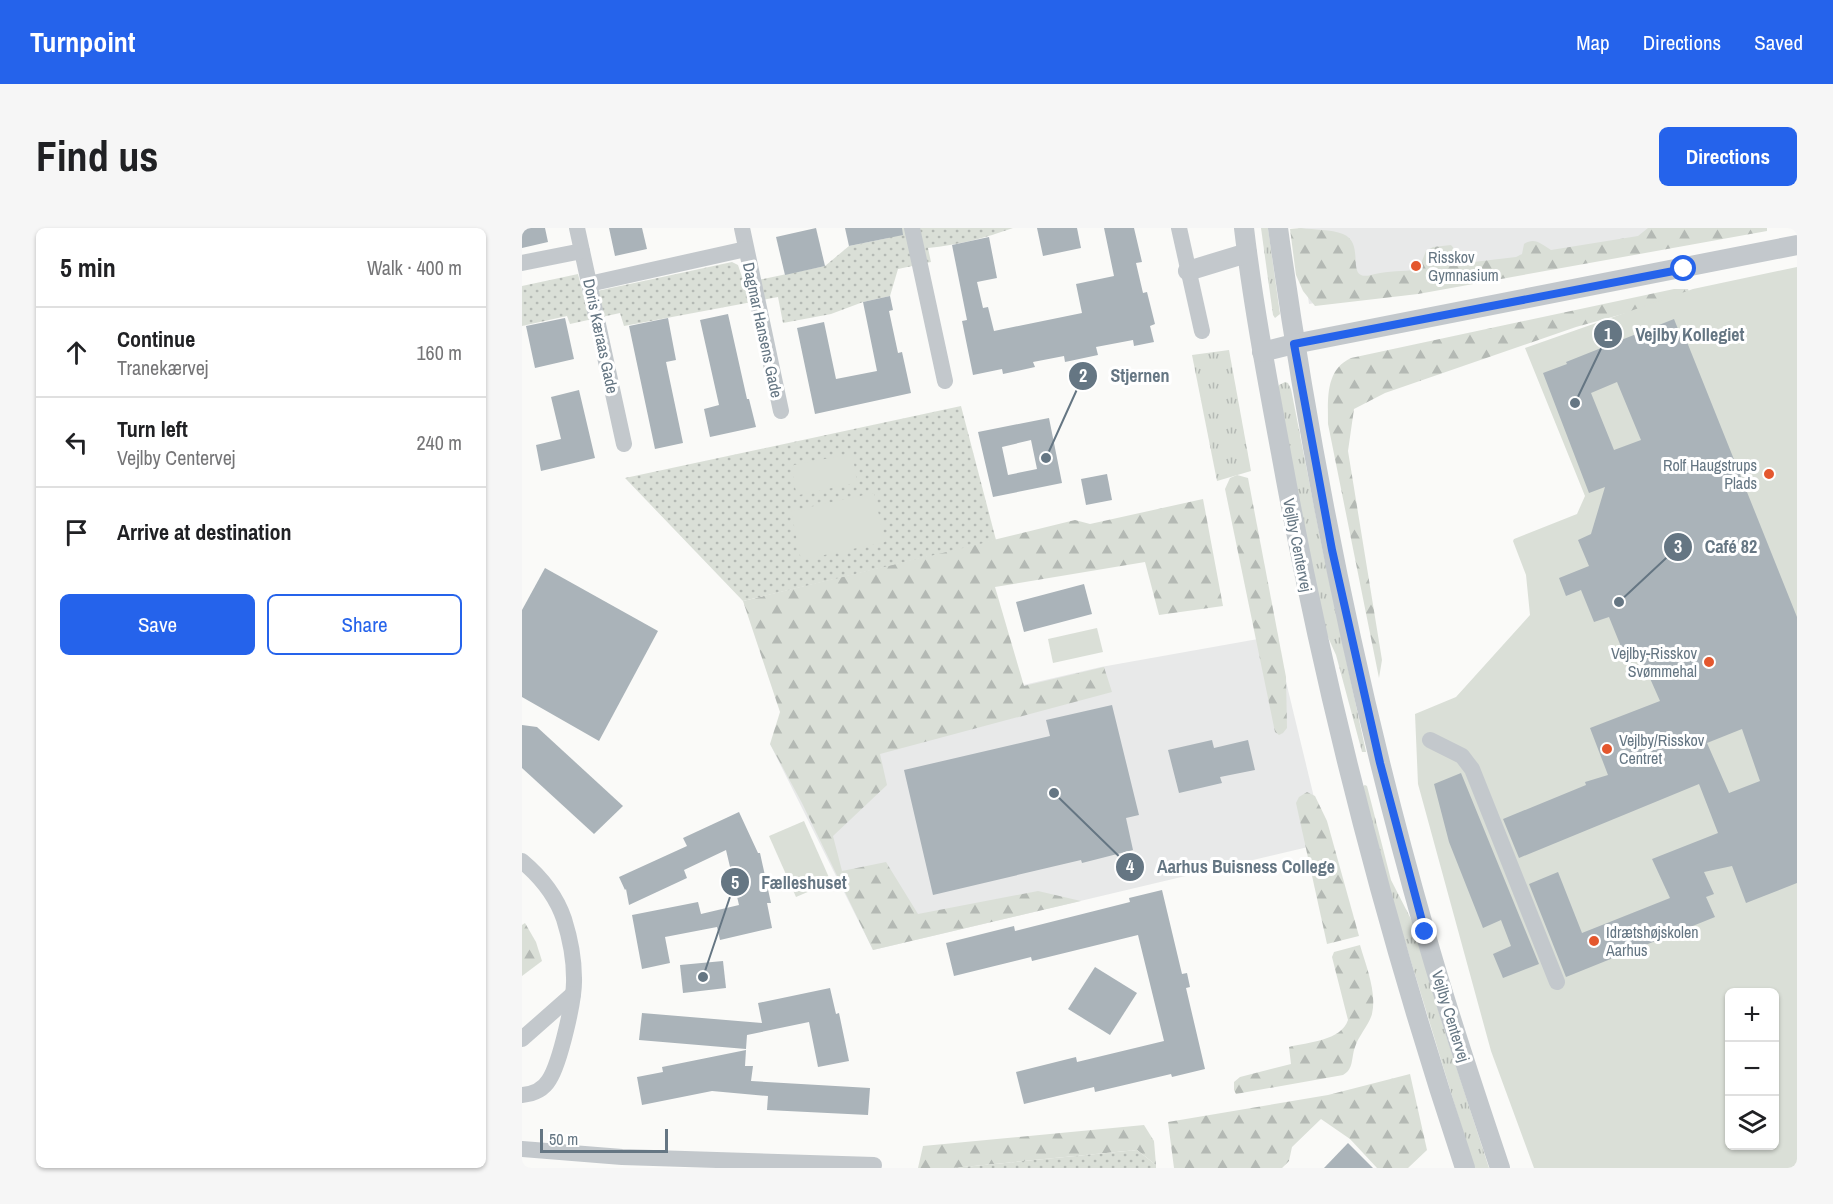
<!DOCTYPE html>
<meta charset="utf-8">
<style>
:root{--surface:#fff;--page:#f6f6f6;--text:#202124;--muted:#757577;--line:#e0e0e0;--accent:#2563eb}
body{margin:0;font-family:"Archivo Narrow",sans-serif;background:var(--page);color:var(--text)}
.controls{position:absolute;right:18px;bottom:18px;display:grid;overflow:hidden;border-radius:9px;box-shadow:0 2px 4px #0004}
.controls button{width:54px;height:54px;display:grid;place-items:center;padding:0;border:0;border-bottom:2px solid var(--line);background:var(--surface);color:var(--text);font:30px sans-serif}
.scale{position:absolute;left:18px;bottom:15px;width:128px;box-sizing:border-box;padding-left:6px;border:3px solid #657683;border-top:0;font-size:16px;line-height:21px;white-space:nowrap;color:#657683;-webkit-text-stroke:4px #fff;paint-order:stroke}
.stop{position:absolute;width:18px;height:18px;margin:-14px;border:4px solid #2563eb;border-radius:50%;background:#fff}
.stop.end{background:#2563eb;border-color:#fff;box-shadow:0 2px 6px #0008}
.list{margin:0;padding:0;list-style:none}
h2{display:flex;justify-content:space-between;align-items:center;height:78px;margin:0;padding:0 24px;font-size:26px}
h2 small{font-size:20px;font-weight:400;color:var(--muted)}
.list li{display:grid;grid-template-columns:39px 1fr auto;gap:18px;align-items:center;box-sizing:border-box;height:90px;padding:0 24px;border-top:2px solid var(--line)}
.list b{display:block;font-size:22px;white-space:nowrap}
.list p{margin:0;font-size:20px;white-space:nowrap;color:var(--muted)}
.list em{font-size:20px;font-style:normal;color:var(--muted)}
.actions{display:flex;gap:12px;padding:18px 24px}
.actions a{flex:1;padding:14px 0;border:2px solid var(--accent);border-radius:9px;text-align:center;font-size:21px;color:var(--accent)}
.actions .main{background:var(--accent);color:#fff}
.icon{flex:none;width:33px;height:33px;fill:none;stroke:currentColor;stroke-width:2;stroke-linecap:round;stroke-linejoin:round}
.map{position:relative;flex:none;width:1275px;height:940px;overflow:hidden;border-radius:9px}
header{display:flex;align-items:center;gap:36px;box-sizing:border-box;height:84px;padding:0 30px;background:var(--accent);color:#fff}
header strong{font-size:28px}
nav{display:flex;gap:33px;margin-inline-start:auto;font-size:21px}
.intro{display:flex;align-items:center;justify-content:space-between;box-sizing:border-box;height:144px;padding:0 36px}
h1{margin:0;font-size:42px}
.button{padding:15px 27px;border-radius:9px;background:var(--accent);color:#fff;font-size:21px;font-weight:700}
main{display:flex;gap:36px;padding:0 36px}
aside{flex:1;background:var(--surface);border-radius:9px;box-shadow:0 2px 4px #0004}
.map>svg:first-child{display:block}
</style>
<header>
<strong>Turnpoint</strong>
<nav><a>Map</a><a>Directions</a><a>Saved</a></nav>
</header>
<div class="intro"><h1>Find us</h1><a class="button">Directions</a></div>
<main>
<aside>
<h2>5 min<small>Walk · 400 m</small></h2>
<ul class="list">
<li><svg class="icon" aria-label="ahead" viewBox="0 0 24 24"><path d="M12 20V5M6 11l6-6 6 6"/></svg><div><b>Continue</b><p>Tranekærvej</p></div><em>160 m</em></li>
<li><svg class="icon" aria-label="left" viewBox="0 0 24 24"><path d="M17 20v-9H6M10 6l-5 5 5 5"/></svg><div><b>Turn left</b><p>Vejlby Centervej</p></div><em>240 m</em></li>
<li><svg class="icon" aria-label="arrive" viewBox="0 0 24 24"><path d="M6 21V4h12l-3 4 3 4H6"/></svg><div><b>Arrive at destination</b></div></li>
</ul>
<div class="actions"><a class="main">Save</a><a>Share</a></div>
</aside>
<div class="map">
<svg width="1275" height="940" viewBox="0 0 1275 940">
<defs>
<pattern id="grass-tufts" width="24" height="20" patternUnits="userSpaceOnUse" patternTransform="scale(1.5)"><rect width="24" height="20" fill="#dadfd7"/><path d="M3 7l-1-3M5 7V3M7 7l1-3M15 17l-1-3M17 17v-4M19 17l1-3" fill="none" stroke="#b4b9b4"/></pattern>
<pattern id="forest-firs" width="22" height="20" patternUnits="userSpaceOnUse" patternTransform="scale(1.5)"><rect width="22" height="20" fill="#dadfd7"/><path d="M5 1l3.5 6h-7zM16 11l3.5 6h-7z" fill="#b4b9b4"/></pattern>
<pattern id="park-dots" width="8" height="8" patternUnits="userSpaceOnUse" patternTransform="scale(1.5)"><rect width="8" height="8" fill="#dadfd7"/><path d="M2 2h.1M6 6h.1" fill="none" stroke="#b4b9b4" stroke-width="1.8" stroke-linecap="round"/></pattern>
</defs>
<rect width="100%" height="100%" fill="#fafaf8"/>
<g fill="#e8e9e9">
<polygon points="776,0 1224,0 787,76"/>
<polygon points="753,408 803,615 351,722 248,516 579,439"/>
</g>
<g fill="url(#grass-tufts)">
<polygon points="739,0 746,0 758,86 753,90 751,87"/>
<polygon points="707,122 729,243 695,253 670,127"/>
<polygon points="763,154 766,155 769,161 800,319 844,524 840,524 814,427 801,398 756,161 757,157"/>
<polygon points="843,557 845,558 869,652 890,693 921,798 967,940 952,940 863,648 841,558"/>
</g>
<g fill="url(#forest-firs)">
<path d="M779,0C792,2 809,1 821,6C841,14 828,42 839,47C843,49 849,47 853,46C867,43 880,43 895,42L898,38L904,23L911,19L929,17L934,23L937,33L943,35L994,29L1000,26L1002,16C1013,9 1019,16 1029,22L1116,8L1126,0H1245V3L896,66L793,78L781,63L774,47L768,1Z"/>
<path d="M1152,61H1166L1186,113L1119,81L1054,99L863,165L832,181L826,223L860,432L857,450L806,196C806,171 803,142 829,130Z"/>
<polygon points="715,247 726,250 764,449 765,500 761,505 757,507 753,504 703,261 708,250"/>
<polygon points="681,271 701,378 637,387 623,334 473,359 502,458 582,439 590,464 358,526 365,557 311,608 320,643 364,634 396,686 516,663 559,673 351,722 280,575 248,516 258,484 221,373 553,292 568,296"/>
<polygon points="785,564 793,568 805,593 837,708 805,716 774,575 777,569"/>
<polygon points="3,695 14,714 20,733 0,748 0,697"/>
<path d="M838,717C844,738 855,764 850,786C847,797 837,807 833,819C829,830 832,841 821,847L714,866L712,862V854L718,849L769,836L767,819C786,814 819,813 826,792L810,729L812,724Z"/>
<polygon points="888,846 905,922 886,940 855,940 828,911 799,891 770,919 767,933 760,940 652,940 646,894 806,867"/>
<polygon points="622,897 632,913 634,937 615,922 431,940 396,940 401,918"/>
</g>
<g fill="url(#park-dots)">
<path d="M379,0H491C463,10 436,17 406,20L409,34L376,41L368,68L341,74L309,86L261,95L256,69L102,98L98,85L48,96L45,88L0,98V58L56,46L61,66L210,34L216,37L222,55L303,38L327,18L366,10Z"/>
<polygon points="439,178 474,312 221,373 103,250"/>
<polygon points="615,922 634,937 634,940 431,940"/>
</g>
<g fill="#dadfd7" fill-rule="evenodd">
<path d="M1275,39V940H1012L969,823L896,556L893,486L934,469L1008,387L1004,347L991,313L992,311L1055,286L1063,268L1003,120L1171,61ZM1208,764H1252V918H1208Z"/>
<polygon points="328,226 331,230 335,253 333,255 277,267 274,264 270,240 272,237"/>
<polygon points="352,265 363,314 279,332 269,283"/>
<polygon points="575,400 581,424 531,435 526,411"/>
<polygon points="282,593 309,654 274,669 247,608"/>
</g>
<g fill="#aab3b9" fill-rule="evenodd">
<polygon points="0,0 23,0 26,14 0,20"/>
<polygon points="87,0 120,0 125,21 93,28"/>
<polygon points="294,0 303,38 263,47 254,9"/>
<polygon points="323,0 380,0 381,7 327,18"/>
<polygon points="515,0 555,0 559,20 521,28"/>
<polygon points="582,0 612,0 620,34 614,35 621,65 625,64 633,96 628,98 632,114 612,118 611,112 574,119 576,127 543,134 542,128 511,134 513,139 481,146 480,141 451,147 440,93 445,92 430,17 467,9 475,50 455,54 461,80 466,79 472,103 560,85 554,56 592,48"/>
<polygon points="368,68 371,82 367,83 376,125 380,124 389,165 293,186 275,100 302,94 314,151 355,143 341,74"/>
<polygon points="206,86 225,171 227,171 234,199 188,209 182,181 197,177 178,92"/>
<polygon points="43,90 52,131 13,140 4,98"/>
<polygon points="146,90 154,132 144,134 161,215 133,221 107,98"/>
<path d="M1152,91L1158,106L1161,104L1275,389V655L1224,675L1210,638L1182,644L1192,666L1184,669L1193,689L1044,749L1007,656L1036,644L1060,705L1148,670L1130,631L1196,605L1177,556L997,630L981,591L1064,557L1063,554L1086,547L1068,500L1138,473L1115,421L1102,426L1087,389L1072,394L1059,362L1044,368L1037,350L1067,338L1056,312L1069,306L1083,259L1067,265L1021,145L1045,136L1044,134ZM1095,154L1119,212L1092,222L1069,165ZM1220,501L1238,553L1207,565L1185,515Z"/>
<polygon points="57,162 73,230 19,243 14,217 39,211 29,169"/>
<path d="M527,190L540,255L471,269L456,204ZM509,212L515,241L486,247L480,219Z"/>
<polygon points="585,246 590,272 564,277 559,251"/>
<polygon points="23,340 136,403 77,513 0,469 0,382"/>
<polygon points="562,356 570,386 502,404 494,374"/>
<polygon points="590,477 617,587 604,590 611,622 560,635 559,632 411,667 382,542 528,508 524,492"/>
<polygon points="0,497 15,499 101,578 72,606 0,540"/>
<polygon points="690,512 692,520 726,512 733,542 698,549 700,555 657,565 646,522"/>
<polygon points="939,545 1017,736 981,750 971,726 989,718 979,692 961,700 927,614 912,556"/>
<polygon points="217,584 236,625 238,625 249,675 245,675 250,700 198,712 195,699 143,709 148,735 120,741 110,687 176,674 179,686 217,677 204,622 162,642 165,650 107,677 104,661 103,662 97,649 165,618 161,610"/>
<polygon points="640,662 660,746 665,745 668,759 664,760 683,841 650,849 649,846 573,864 572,859 502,876 494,844 554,829 555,834 642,813 616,707 510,733 509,729 432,748 424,715 492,698 493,703 608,674 607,670"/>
<polygon points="201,733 204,760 161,765 158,737"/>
<polygon points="573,739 615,765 588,807 546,781"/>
<polygon points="308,760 314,786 317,785 327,833 296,839 287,794 225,807 224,821 117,812 120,785 240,795 236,775"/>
<polygon points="224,822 223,838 231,838 229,853 348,860 346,887 245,882 246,868 190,863 120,877 115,849 141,844 140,839"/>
<polygon points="826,915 851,940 802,940"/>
</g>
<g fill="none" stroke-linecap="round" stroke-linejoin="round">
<g stroke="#c3c8cc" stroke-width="16">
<polyline points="55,0 102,216"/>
<polyline points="220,0 259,183"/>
<polyline points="390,0 423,153"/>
<polyline points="657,0 680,103"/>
<polyline points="0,35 60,23"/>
<polyline points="67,56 224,21"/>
<polyline points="908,512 940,528 950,541 1035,754"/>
<path d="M0,633C19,649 34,667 42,691C48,710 52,730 52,750C53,771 38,835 27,852C21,862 11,866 0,867"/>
<polyline points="0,811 51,766"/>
<polyline points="0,921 100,929 352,937"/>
</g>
<g stroke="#c3c8cc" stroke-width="20">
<path d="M722,0C731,76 745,150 759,225C803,468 865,706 943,940"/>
<path d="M756,0C789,237 837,473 903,704C925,783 952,862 978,940"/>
<polyline points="666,43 725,25"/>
<polyline points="740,124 772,116 1275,17"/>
</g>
</g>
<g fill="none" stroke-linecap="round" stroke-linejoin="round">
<polyline stroke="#2563eb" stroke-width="8" points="903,704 858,535 810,322 772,116 1162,41"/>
</g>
<g fill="#e4572e" stroke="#fff" stroke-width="2">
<circle cx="894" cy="38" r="6"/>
<circle cx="1247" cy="246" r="6"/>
<circle cx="1187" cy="434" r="6"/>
<circle cx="1085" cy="521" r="6"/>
<circle cx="1072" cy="713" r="6"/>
</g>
<g text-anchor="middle" stroke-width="6" stroke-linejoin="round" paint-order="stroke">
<g font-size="16" fill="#657683" stroke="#fff" text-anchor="start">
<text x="906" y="35">Risskov<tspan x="906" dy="18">Gymnasium</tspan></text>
<text x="1235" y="243" text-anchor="end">Rolf Haugstrups<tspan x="1235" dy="18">Plads</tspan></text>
<text x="1175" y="431" text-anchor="end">Vejlby-Risskov<tspan x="1175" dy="18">Svømmehal</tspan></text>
<text x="1097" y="518">Vejlby/Risskov<tspan x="1097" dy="18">Centret</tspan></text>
<text x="1084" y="710">Idrætshøjskolen<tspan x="1084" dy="18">Aarhus</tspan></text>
</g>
<g font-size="16" fill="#657683" stroke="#fff">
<text transform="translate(241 102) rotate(78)" y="6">Dagmar Hansens Gade</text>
<text transform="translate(79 108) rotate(78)" y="6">Doris Kæraas Gade</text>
<text transform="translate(776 317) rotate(79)" y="6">Vejlby Centervej</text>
<text transform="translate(929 788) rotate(73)" y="6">Vejlby Centervej</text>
</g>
</g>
<path fill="none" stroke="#657683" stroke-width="2" d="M1053 175L1086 106M524 230L561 148M1097 374L1156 319M532 565L608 639M181 749L213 654"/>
<g fill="#657683" stroke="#fff" stroke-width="2">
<circle cx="1053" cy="175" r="6"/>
<circle cx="524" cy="230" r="6"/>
<circle cx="1097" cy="374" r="6"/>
<circle cx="532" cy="565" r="6"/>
<circle cx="181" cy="749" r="6"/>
<circle cx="1086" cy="106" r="15"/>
<circle cx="561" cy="148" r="15"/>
<circle cx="1156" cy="319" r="15"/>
<circle cx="608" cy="639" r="15"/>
<circle cx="213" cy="654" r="15"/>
</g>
<g font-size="18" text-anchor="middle" font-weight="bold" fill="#fff">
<text x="1086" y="113">1</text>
<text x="561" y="154">2</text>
<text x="1156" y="325">3</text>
<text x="608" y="645">4</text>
<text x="213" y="661">5</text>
</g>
<g font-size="18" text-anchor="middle" font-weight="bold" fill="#657683" stroke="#fff" stroke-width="6" stroke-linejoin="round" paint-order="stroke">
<text x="1168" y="113">Vejlby Kollegiet</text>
<text x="618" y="154">Stjernen</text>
<text x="1209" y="325">Café 82</text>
<text x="724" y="645">Aarhus Buisness College</text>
<text x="282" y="661">Fælleshuset</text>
</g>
</svg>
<div class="controls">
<button>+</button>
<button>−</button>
<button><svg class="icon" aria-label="layers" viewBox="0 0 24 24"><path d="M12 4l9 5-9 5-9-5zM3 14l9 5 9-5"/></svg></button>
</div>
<div class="scale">50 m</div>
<div class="stop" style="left:1162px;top:41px"></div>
<div class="stop end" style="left:903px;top:704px"></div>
</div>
</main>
